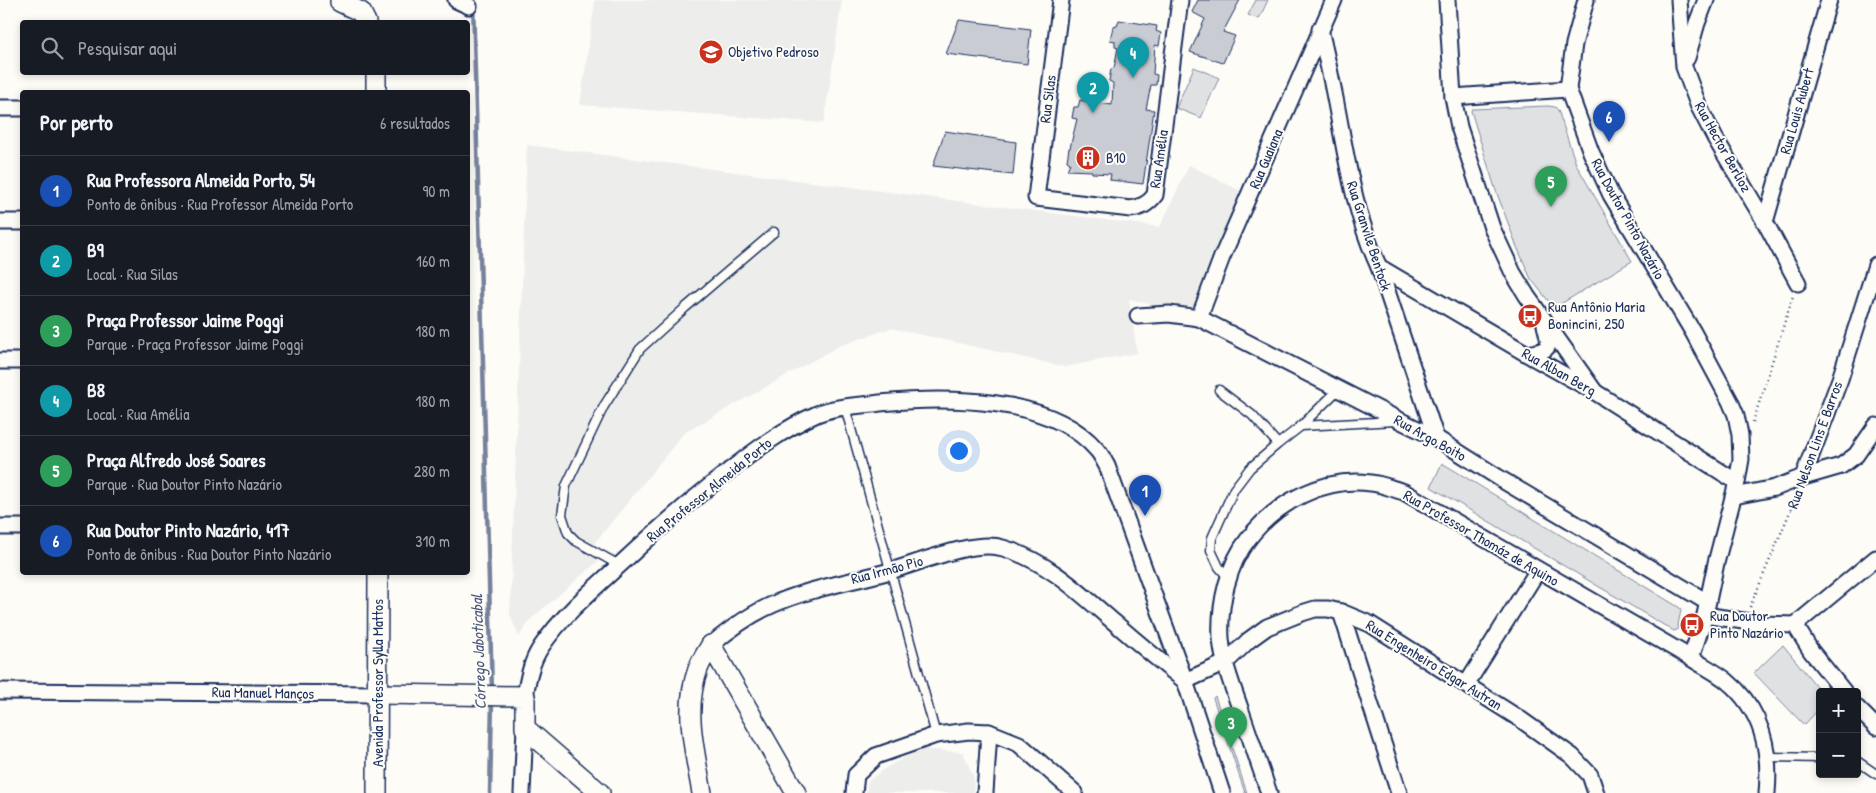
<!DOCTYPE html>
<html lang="pt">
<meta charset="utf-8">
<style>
:root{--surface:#171b24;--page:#242831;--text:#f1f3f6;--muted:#9ea1a6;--line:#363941;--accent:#c8321e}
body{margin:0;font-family:"Patrick Hand",sans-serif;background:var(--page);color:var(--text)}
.controls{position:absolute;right:15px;bottom:15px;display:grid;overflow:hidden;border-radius:5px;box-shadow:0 2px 8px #0003}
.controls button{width:45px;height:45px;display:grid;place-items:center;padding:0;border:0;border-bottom:1px solid var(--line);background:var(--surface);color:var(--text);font:25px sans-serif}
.you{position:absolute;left:958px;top:450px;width:18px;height:18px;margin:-12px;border:4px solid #fff;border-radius:50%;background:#1a73e8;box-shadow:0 0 0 8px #1a73e833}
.badge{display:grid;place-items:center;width:32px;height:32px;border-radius:50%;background:var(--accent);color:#fff;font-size:16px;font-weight:700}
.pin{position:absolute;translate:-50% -41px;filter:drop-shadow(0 1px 2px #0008)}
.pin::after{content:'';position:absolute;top:26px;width:18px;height:15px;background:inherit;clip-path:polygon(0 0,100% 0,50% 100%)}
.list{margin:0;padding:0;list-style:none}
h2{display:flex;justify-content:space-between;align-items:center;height:65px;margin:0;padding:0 20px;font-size:21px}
h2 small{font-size:16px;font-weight:400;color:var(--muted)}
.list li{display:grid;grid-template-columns:32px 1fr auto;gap:15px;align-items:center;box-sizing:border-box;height:70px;padding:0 20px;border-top:1px solid var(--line)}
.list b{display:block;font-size:19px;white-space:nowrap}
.list p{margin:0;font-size:16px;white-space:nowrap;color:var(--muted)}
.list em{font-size:16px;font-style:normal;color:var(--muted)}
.icon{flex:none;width:28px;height:28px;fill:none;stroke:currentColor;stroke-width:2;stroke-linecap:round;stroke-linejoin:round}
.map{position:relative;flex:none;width:1876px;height:793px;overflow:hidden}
.search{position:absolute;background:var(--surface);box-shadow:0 2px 8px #0003;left:20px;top:20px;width:450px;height:55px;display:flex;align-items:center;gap:12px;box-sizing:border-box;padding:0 18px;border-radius:5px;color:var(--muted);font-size:19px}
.panel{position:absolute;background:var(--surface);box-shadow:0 2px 8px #0003;left:20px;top:90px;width:450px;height:485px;border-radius:5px}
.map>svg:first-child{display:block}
</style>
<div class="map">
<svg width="1876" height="793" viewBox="0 0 1876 793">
<rect width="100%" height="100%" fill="#fdfcf7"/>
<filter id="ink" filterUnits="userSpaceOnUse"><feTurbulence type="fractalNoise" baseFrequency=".02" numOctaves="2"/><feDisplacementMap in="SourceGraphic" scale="10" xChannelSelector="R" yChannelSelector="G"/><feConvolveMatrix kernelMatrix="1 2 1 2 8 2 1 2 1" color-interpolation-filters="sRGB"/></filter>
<g filter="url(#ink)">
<g fill="#edeeec">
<polygon points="595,0 842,0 824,123 580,105"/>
<polygon points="527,145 1160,227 1189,165 1247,194 1198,316 1129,299 1137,353 1065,367 891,328 837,347 684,433 593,545 603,557 530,620 519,637 510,615"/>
<polygon points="920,749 963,752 974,778 973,793 866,793 868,781 887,767"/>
</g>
<g fill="#e0e1e3" stroke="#7e88a0">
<polygon points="1256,0 1268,0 1259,19 1248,15"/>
<polygon points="1194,67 1219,78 1201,118 1176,108"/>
<polygon points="1548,106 1555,107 1558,110 1576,164 1632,261 1554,308 1531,279 1517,247 1495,188 1471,111 1472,109"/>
<polygon points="1442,463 1680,608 1681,610 1677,630 1674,631 1667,627 1431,487"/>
<polygon points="1783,645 1821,692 1820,692 1820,708 1804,725 1754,673"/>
<polygon points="1215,696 1247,793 1245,793 1213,698"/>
</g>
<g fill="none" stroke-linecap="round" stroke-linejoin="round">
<g stroke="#76819c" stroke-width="4.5">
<polyline points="473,0 492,691"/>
<polyline points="490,793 492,701"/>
</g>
</g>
<g fill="#c9ccd3" stroke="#1b2f5e">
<polygon points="1198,0 1240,0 1223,32 1235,36 1223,63 1190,52 1205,19 1192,12"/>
<polygon points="959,20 1031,29 1027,64 946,54"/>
<polygon points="1119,20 1157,26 1156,31 1161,33 1159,46 1155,45 1153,74 1157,75 1156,85 1151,85 1146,109 1154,110 1143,184 1110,180 1111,174 1092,173 1092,171 1067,170 1070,163 1067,161 1069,148 1070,148 1077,119 1072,118 1074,107 1078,107 1080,100 1112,105 1113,83 1109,81 1111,69 1114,68 1118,48 1115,47 1115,41 1110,40 1113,27 1117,26"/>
<polygon points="945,131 1016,142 1013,175 933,166"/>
</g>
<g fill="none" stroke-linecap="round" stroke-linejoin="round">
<defs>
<g id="service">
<polyline points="1219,390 1252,415 1278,444"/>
<polyline points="845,407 936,735"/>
<polyline points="1301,426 1396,421"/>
<polyline points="619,565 576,541 568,533 562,515 566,486 604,406 640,349 685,308 774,232"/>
<polyline points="1229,578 1219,567 1211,550 1212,538 1234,489 1250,468 1278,444 1301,426 1339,389"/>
<polyline points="1766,757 1820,758"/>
<polyline points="1857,761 1876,774"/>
</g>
<g id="minor">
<polyline points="456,0 469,6"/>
<path d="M1061,0L1036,198L1131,209C1142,207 1148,204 1155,195L1180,0"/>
<polyline points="1447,0 1453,97 1459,127 1492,228 1513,273 1527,296 1595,392"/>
<polyline points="1586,0 1574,44 1568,89 1591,152 1611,195 1693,332 1730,401 1736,415 1740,435 1741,459 1737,482 1716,563 1705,615 1691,658"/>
<polyline points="1679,0 1684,67 1699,107 1715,138 1765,222 1798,283"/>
<path d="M1320,29C1325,51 1330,72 1334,93C1346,153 1353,211 1379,267L1436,438"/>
<polyline points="1687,58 1697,23 1706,0"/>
<polyline points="1453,97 1568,89"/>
<polyline points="0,108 22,108"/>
<polyline points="0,222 22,222"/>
<polyline points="1765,222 1829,0"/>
<polyline points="1379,267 1534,358 1595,392 1737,482"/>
<polyline points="1138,316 1169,314 1199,318 1401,421 1436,438 1504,481 1707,602"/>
<polyline points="1199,318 1222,257 1334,0"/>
<path d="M1527,354C1551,350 1551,348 1545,325"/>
<polyline points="0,361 22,361"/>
<polyline points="1803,477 1840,379 1876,265"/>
<polyline points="1734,496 1775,488 1803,477 1841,466 1856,455 1876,426"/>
<polyline points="0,527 22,527"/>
<polyline points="1341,612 1399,793"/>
<polyline points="1705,615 1762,624 1795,625 1811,651 1844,692"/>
<polyline points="1795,625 1876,558"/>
<path d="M711,645C730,629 750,614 774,604C811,588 851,582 890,571C919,563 974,539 1003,548C1048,561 1081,594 1115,623C1138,643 1161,662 1185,681"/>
<polyline points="1185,681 1225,663 1249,640 1267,627 1302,613 1315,609 1328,609 1341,612 1370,624 1520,719 1572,756 1590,775 1596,793"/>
<polyline points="1466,685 1538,570"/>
<polyline points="0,691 378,694"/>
<path d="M525,696C528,679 531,662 541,647C564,613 596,587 625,560C657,530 690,501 725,474C754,451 783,429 817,414C836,406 859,406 880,403C944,397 1051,395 1097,450C1101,454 1104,461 1107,466L1185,681L1222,793"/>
<polyline points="1857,708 1876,727"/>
<polyline points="522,793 525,728"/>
<polyline points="854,793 856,775 876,756 936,735 969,731 989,732 1019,744 1075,793"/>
<polyline points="985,793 989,732"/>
<path d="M1269,793C1260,766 1250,738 1241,711C1233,687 1223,664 1221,638C1219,605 1228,564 1249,538C1278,501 1324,477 1371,483C1382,484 1393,489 1404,492L1691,658C1703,666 1716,672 1727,681C1762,710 1771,749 1767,793"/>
</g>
<g id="tertiary">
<polyline points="340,0 340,2 361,12 366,22"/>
<polyline points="376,72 376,92"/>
<polyline points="711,645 796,793"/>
<polyline points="378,694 525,696 525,728 600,793"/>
<polyline points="377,793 378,572"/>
<path d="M702,793C695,752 683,710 698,669C701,661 706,653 711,645"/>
</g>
</defs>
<use href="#service" stroke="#1b2f5e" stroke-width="11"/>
<use href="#minor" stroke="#1b2f5e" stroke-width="19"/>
<use href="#tertiary" stroke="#1b2f5e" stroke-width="22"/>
<g stroke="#1b2f5e" stroke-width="2.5" stroke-dasharray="1 4" stroke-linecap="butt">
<polyline points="1753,422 1793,296"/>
<polyline points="1750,607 1797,495"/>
</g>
<use href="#service" stroke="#fdfcf7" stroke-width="8"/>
<use href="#minor" stroke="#fdfcf7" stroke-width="15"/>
<use href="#tertiary" stroke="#fdfcf7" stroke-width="19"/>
</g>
</g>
<defs>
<symbol id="school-disc" viewBox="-11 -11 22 22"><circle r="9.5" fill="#c8321e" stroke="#fdfcf7"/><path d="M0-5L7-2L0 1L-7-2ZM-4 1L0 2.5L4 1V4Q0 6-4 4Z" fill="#fff"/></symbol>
<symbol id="building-disc" viewBox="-11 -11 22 22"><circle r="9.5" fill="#c8321e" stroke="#fdfcf7"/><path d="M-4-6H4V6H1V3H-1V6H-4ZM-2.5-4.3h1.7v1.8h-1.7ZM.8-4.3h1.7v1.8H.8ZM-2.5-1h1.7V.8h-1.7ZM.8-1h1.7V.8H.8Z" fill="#fff"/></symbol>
<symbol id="bus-disc" viewBox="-11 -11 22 22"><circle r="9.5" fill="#c8321e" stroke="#fdfcf7"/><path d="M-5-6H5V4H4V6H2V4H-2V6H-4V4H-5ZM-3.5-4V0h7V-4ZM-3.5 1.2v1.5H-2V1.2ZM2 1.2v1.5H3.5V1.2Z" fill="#fff"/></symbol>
</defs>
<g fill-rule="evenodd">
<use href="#school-disc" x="697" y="38" width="28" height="28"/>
<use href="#building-disc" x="1074" y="144" width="28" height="28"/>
<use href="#bus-disc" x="1516" y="302" width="28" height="28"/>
<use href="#bus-disc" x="1678" y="611" width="28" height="28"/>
</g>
<g text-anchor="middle" stroke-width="4" stroke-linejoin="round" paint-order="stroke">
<g font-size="15" fill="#1b2f5e" stroke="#fdfcf7" text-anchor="start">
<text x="728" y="57">Objetivo Pedroso</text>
<text x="1106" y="163">B10</text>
<text x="1548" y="312">Rua Antônio Maria<tspan x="1548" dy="17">Bonincini, 250</tspan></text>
<text x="1710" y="621">Rua Doutor<tspan x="1710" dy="17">Pinto Nazário</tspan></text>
</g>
<g font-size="15" fill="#1b2f5e" stroke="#fdfcf7">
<text transform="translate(1048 99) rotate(-83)" y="5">Rua Silas</text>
<text transform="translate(1797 111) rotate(-74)" y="5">Rua Louis Aubert</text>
<text transform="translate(1723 147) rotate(61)" y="5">Rua Hector Berlioz</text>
<text transform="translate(1159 159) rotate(-82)" y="5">Rua Amélia</text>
<text transform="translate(1266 159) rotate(-67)" y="5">Rua Guaiana</text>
<text transform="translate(1628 219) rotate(61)" y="5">Rua Doutor Pinto Nazário</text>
<text transform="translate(1369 236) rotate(72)" y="5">Rua Granvile Bentock</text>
<text transform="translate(1559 372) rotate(29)" y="5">Rua Alban Berg</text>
<text transform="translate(1430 438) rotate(29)" y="5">Rua Argo Boito</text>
<text transform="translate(1815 445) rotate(-70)" y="5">Rua Nelson Lins E Barros</text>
<text transform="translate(709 490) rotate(-39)" y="5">Rua Professor Almeida Porto</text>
<text transform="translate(1481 538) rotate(30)" y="5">Rua Professor Thomáz de Aquino</text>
<text transform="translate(887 570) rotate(-15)" y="5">Rua Irmão Pio</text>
<text transform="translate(1434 665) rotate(32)" y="5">Rua Engenheiro Edgar Autran</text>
<text transform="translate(378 683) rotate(-90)" y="5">Avenida Professor Sylla Mattos</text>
<text transform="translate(263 693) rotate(1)" y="5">Rua Manuel Manços</text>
</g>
<g font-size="16" font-style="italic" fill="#49587d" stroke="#fdfcf7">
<text transform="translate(478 652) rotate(-92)" y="6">Córrego Jaboticabal</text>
</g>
</g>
</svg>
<div class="controls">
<button>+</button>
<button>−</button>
</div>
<div class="you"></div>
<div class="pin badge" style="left:1145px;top:516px;background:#1a4fb4">1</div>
<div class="pin badge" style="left:1093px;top:113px;background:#0f9aa8">2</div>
<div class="pin badge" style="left:1231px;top:748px;background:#2e9e5b">3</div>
<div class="pin badge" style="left:1133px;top:78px;background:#0f9aa8">4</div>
<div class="pin badge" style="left:1551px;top:207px;background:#2e9e5b">5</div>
<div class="pin badge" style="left:1609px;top:142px;background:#1a4fb4">6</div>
<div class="search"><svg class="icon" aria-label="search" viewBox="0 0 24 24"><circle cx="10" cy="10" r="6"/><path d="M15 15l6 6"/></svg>Pesquisar aqui</div>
<section class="panel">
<h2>Por perto<small>6 resultados</small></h2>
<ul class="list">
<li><span class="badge" style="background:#1a4fb4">1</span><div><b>Rua Professora Almeida Porto, 54</b><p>Ponto de ônibus · Rua Professor Almeida Porto</p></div><em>90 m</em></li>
<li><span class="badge" style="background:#0f9aa8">2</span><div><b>B9</b><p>Local · Rua Silas</p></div><em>160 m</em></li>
<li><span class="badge" style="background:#2e9e5b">3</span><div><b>Praça Professor Jaime Poggi</b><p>Parque · Praça Professor Jaime Poggi</p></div><em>180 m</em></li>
<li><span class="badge" style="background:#0f9aa8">4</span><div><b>B8</b><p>Local · Rua Amélia</p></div><em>180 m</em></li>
<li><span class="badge" style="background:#2e9e5b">5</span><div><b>Praça Alfredo José Soares</b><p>Parque · Rua Doutor Pinto Nazário</p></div><em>280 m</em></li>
<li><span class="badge" style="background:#1a4fb4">6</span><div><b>Rua Doutor Pinto Nazário, 417</b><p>Ponto de ônibus · Rua Doutor Pinto Nazário</p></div><em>310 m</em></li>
</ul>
</section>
</div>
